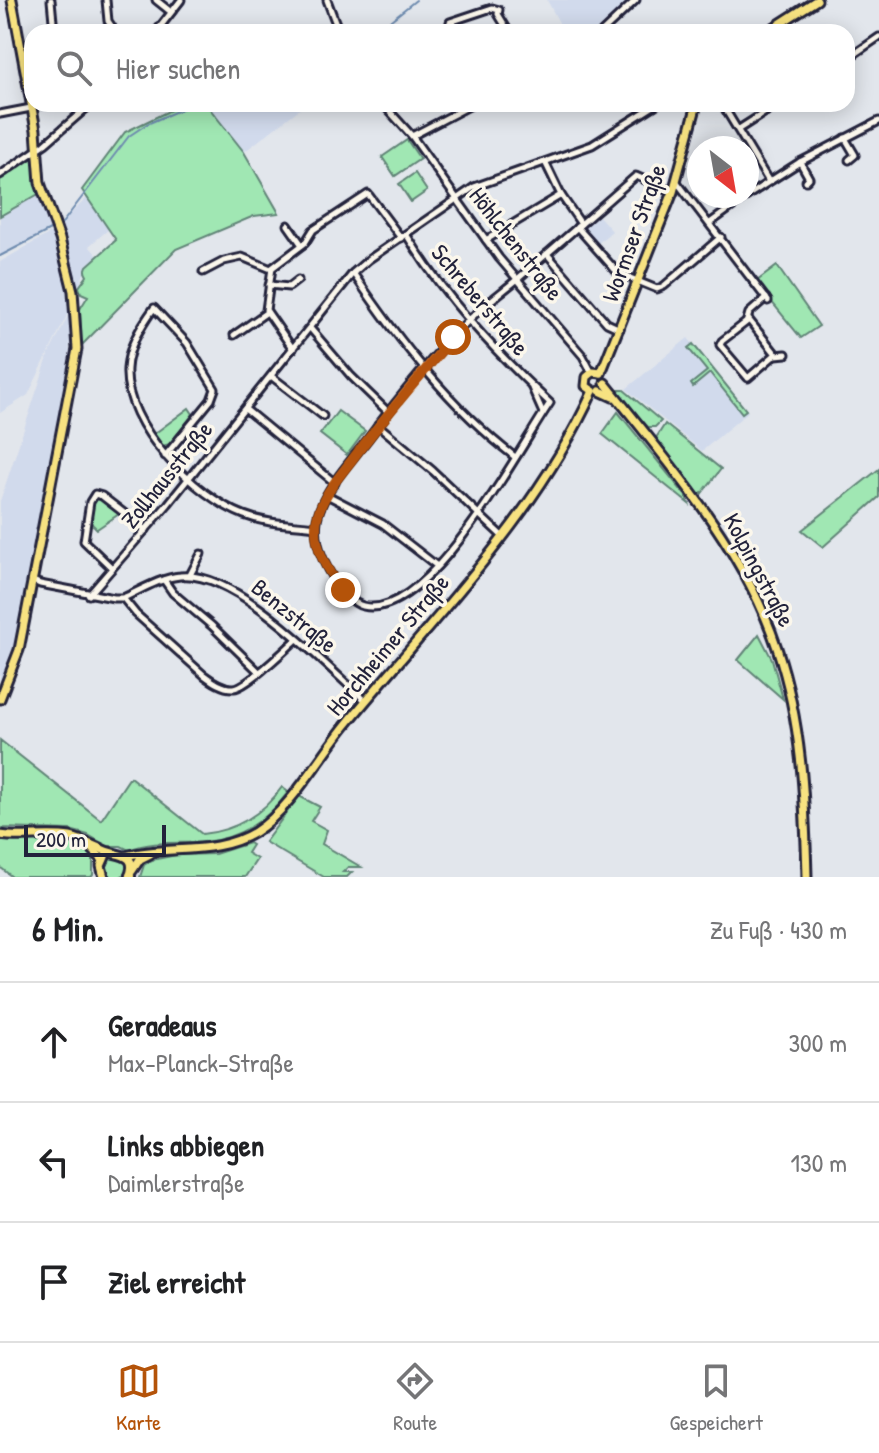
<!DOCTYPE html>
<html lang="de">
<meta charset="utf-8">
<style>
:root{--surface:#fff;--page:#f6f6f6;--text:#202124;--muted:#757577;--line:#e0e0e0;--accent:#b45309}
body{margin:0;font-family:"Patrick Hand",sans-serif;background:var(--page);color:var(--text)}
.compass{position:absolute;left:687px;top:136px;width:72px;height:72px;border-radius:50%;background:var(--surface);box-shadow:0 4px 20px #0003;rotate:149deg}
.scale{position:absolute;left:24px;bottom:20px;width:142px;box-sizing:border-box;padding-left:8px;border:4px solid #22223b;border-top:0;font-size:22px;line-height:28px;white-space:nowrap;color:#22223b;-webkit-text-stroke:6px #fbf7ec;paint-order:stroke}
.stop{position:absolute;width:24px;height:24px;margin:-18px;border:6px solid #b45309;border-radius:50%;background:#fff}
.stop.end{background:#b45309;border-color:#fff;box-shadow:0 2px 8px #0008}
.list{margin:0;padding:0;list-style:none}
h2{display:flex;justify-content:space-between;align-items:center;height:104px;margin:0;padding:0 32px;font-size:34px}
h2 small{font-size:26px;font-weight:400;color:var(--muted)}
.list li{display:grid;grid-template-columns:52px 1fr auto;gap:24px;align-items:center;box-sizing:border-box;height:120px;padding:0 32px;border-top:2px solid var(--line)}
.list b{display:block;font-size:30px;white-space:nowrap}
.list p{margin:0;font-size:26px;white-space:nowrap;color:var(--muted)}
.list em{font-size:26px;font-style:normal;color:var(--muted)}
.icon{flex:none;width:44px;height:44px;fill:none;stroke:currentColor;stroke-width:2;stroke-linecap:round;stroke-linejoin:round}
.map{position:relative;flex:none;width:879px;height:877px;overflow:hidden}
.search{position:absolute;background:var(--surface);box-shadow:0 4px 20px #0003;left:24px;right:24px;top:24px;height:88px;display:flex;align-items:center;gap:20px;box-sizing:border-box;padding:0 28px;border-radius:24px;color:var(--muted);font-size:30px}
.sheet{height:464px;background:var(--surface)}
nav{display:flex;justify-content:space-around;align-items:center;box-sizing:border-box;height:112px;border-top:2px solid var(--line);background:var(--surface);font-size:22px;color:var(--muted)}
nav a{display:grid;justify-items:center;gap:4px}
nav .on{color:var(--accent)}
.map>svg:first-child{display:block}
</style>
<div class="map">
<svg width="879" height="877" viewBox="0 0 879 877">
<rect width="100%" height="100%" fill="#e2e6ec"/>
<filter id="ink" filterUnits="userSpaceOnUse"><feTurbulence type="fractalNoise" baseFrequency=".0125" numOctaves="2"/><feDisplacementMap in="SourceGraphic" scale="16" xChannelSelector="R" yChannelSelector="G"/><feConvolveMatrix kernelMatrix="1 2 1 2 8 2 1 2 1" color-interpolation-filters="sRGB"/></filter>
<g filter="url(#ink)">
<g fill="#d1daec">
<polygon points="547,0 633,0 597,32 564,32"/>
<polygon points="206,104 306,104 244,152"/>
<polygon points="42,192 55,226 0,256 0,216"/>
<polygon points="87,198 109,229 89,246 98,256 87,266 70,309 28,395 0,413 0,262 52,232"/>
<polygon points="599,216 612,231 596,245 583,229"/>
<polygon points="71,310 69,369 20,627 8,675 0,691 0,501 49,354"/>
<polygon points="688,338 748,412 702,451 626,389"/>
</g>
<g fill="#a0e7b3" stroke="#618477" stroke-width="2">
<polygon points="183,104 206,104 244,152 279,213 254,216 176,249 83,344 81,343 80,309 88,296 81,293 79,287 87,276 85,272 87,266 116,240 82,190 125,132"/>
<polygon points="407,140 420,159 395,176 382,157"/>
<polygon points="37,150 42,192 0,216 0,175"/>
<polygon points="415,173 427,191 411,202 399,184"/>
<polygon points="777,266 819,326 801,338 757,284 757,281"/>
<polygon points="693,344 746,410 742,413 710,373 693,387 691,384 707,371 688,348"/>
<polygon points="614,390 624,390 661,421 655,427 648,427"/>
<polygon points="189,408 193,414 170,444 162,446 154,434"/>
<polygon points="338,411 365,431 347,455 320,434"/>
<polygon points="618,412 686,496 689,504 602,434"/>
<polygon points="665,424 721,469 699,497 656,438"/>
<polygon points="879,469 879,497 823,547 802,530"/>
<polygon points="99,498 119,511 119,514 97,529 90,522 92,502"/>
<polygon points="759,634 772,659 783,699 738,660"/>
<path d="M0,740L101,820L130,777L202,834C235,831 263,814 282,787L288,792C268,820 239,839 204,842C177,844 154,840 129,850L121,846H107L88,835L70,830L0,828Z"/>
<polygon points="299,796 320,807 311,821 327,830 322,844 361,867 348,867 343,872 352,872 347,877 324,877 265,842"/>
<path d="M0,839C34,844 63,833 93,853V875L91,877H12L0,867Z"/>
<polygon points="249,843 252,845 247,853 257,859 245,877 140,877 144,865 152,860 176,855 215,854"/>
<circle cx="116" cy="867" r="11"/>
</g>
<g fill="none" stroke-linecap="round" stroke-linejoin="round">
<g stroke="#6e8baf" stroke-width="2">
<polyline points="376,32 416,0"/>
<polyline points="57,226 63,222 129,136 147,124 193,104"/>
<polyline points="0,256 52,229"/>
</g>
<defs>
<g id="minor">
<polyline points="51,0 54,32"/>
<polyline points="106,0 108,21 112,27"/>
<polyline points="156,0 171,12"/>
<polyline points="327,0 339,32"/>
<polyline points="450,22 492,8 499,10 498,14 509,32"/>
<polyline points="156,32 181,0"/>
<polyline points="602,32 636,0"/>
<polyline points="847,59 879,37"/>
<polyline points="383,104 412,136 499,258 583,356 592,373"/>
<polyline points="722,104 768,180"/>
<polyline points="0,114 31,108"/>
<polyline points="739,129 778,104"/>
<polyline points="412,136 473,104"/>
<polyline points="845,138 855,155 849,160"/>
<polyline points="545,162 561,195 581,224"/>
<polyline points="800,162 809,178 806,181"/>
<polyline points="0,175 45,144 91,104"/>
<polyline points="677,182 768,301"/>
<polyline points="747,196 800,162 879,121"/>
<polyline points="710,223 747,196"/>
<polyline points="288,225 302,245"/>
<polyline points="577,227 618,273 657,289 664,286 721,237"/>
<path d="M406,234C445,298 495,352 550,403C519,448 428,622 363,606C351,603 340,588 333,578C320,558 311,532 320,509C330,483 351,461 368,439C399,397 434,355 470,319C486,303 505,290 521,276C560,243 598,209 636,176L673,192"/>
<polyline points="486,240 561,195"/>
<polyline points="547,254 607,323 620,329"/>
<polyline points="203,272 224,261 242,257 271,269"/>
<path d="M353,273C399,341 450,407 515,457"/>
<polyline points="269,285 289,287 298,280"/>
<polyline points="747,320 749,313 766,298"/>
<polygon points="749,320 776,354 748,378 720,345 722,341"/>
<polyline points="310,328 351,376 388,412"/>
<polyline points="234,335 267,312"/>
<polyline points="293,349 266,310 272,268 305,243 313,230 368,194 401,238"/>
<polyline points="776,355 786,354"/>
<polyline points="271,376 323,416"/>
<polyline points="532,388 543,413"/>
<polyline points="245,409 335,483"/>
<polyline points="378,425 433,471 503,537"/>
<path d="M165,456L211,400L215,389L187,343L154,308C141,326 128,347 127,369C124,426 195,496 244,515C267,524 292,524 316,527"/>
<polyline points="327,495 383,524 437,566"/>
<polyline points="112,568 84,541 90,502 95,494 102,496 146,530"/>
<polyline points="190,575 201,554"/>
<polyline points="164,580 173,593 212,626 258,671"/>
<path d="M33,581L40,584L114,598H123C141,590 160,578 180,576C236,569 324,665 366,701"/>
<polyline points="89,595 168,504 353,273 368,260 474,187 592,145 657,104"/>
<path d="M123,598L136,614L204,675C212,681 223,689 234,688C247,687 285,650 296,640"/>
</g>
<g id="major">
<polyline points="767,32 817,0"/>
<polyline points="601,373 673,192 697,104"/>
<path d="M605,383C670,464 744,548 777,648C802,722 805,800 807,877"/>
<polyline points="593,391 586,386 587,377 593,372 601,373"/>
<polyline points="600,391 613,397"/>
<polyline points="0,699 19,650 77,349 73,291 60,239 40,183 36,130 12,0"/>
<path d="M0,835C23,839 47,833 70,837C83,840 94,846 106,851C118,856 139,853 129,877"/>
<polyline points="90,847 103,860"/>
<path d="M126,856C169,845 216,856 255,832C288,812 320,757 345,726C432,619 535,519 593,391"/>
<polyline points="132,871 140,859 150,854"/>
<polyline points="104,877 101,866 105,857"/>
</g>
<polyline id="highway" points="130,876 130,877"/>
</defs>
<use href="#minor" stroke="#22223b" stroke-width="11"/>
<use href="#major" stroke="#22223b" stroke-width="13"/>
<use href="#highway" stroke="#22223b" stroke-width="14"/>
<use href="#minor" stroke="#fbf7ec" stroke-width="5"/>
<use href="#major" stroke="#f7e281" stroke-width="7"/>
<use href="#highway" stroke="#f7e281" stroke-width="8"/>
</g>
</g>
<g fill="none" stroke-linecap="round" stroke-linejoin="round" filter="url(#ink)">
<path stroke="#b45309" stroke-width="10" d="M343,590C326,571 312,544 317,518C322,496 339,477 352,460C384,417 419,378 453,337"/>
</g>
<g text-anchor="middle" stroke-width="7" stroke-linejoin="round" paint-order="stroke">
<g font-size="24" fill="#22223b" stroke="#fbf7ec">
<text transform="translate(634 233) rotate(-70)" y="8">Wormser Straße</text>
<text transform="translate(516 244) rotate(52)" y="8">Höhlchenstraße</text>
<text transform="translate(480 300) rotate(50)" y="8">Schreberstraße</text>
<text transform="translate(167 475) rotate(-51)" y="8">Zollhausstraße</text>
<text transform="translate(759 570) rotate(62)" y="8">Kolpingstraße</text>
<text transform="translate(294 616) rotate(39)" y="8">Benzstraße</text>
<text transform="translate(388 645) rotate(-50)" y="8">Horchheimer Straße</text>
</g>
</g>
</svg>
<svg class="compass" viewBox="-18 -18 36 36"><path d="M0-13l5 13h-10z" fill="#e53935"/><path d="M0 13l5-13h-10z" fill="#757577"/></svg>
<div class="scale">200 m</div>
<div class="stop" style="left:453px;top:337px"></div>
<div class="stop end" style="left:343px;top:590px"></div>
<div class="search"><svg class="icon" aria-label="search" viewBox="0 0 24 24"><circle cx="10" cy="10" r="6"/><path d="M15 15l6 6"/></svg>Hier suchen</div>
</div>
<section class="sheet">
<h2>6 Min.<small>Zu Fuß · 430 m</small></h2>
<ul class="list">
<li><svg class="icon" aria-label="ahead" viewBox="0 0 24 24"><path d="M12 20V5M6 11l6-6 6 6"/></svg><div><b>Geradeaus</b><p>Max-Planck-Straße</p></div><em>300 m</em></li>
<li><svg class="icon" aria-label="left" viewBox="0 0 24 24"><path d="M17 20v-9H6M10 6l-5 5 5 5"/></svg><div><b>Links abbiegen</b><p>Daimlerstraße</p></div><em>130 m</em></li>
<li><svg class="icon" aria-label="arrive" viewBox="0 0 24 24"><path d="M6 21V4h12l-3 4 3 4H6"/></svg><div><b>Ziel erreicht</b></div></li>
</ul>
</section>
<nav>
<a class="on"><svg class="icon" aria-label="map" viewBox="0 0 24 24"><path d="M3 6l6-2 6 2 6-2v14l-6 2-6-2-6 2zM9 4v14M15 6v14"/></svg>Karte</a>
<a><svg class="icon" aria-label="directions" viewBox="0 0 24 24"><path d="M12 3l9 9-9 9-9-9zM9 14v-3h6M13 9l2 2-2 2"/></svg>Route</a>
<a><svg class="icon" aria-label="saved" viewBox="0 0 24 24"><path d="M7 4h10v16l-5-4-5 4z"/></svg>Gespeichert</a>
</nav>
